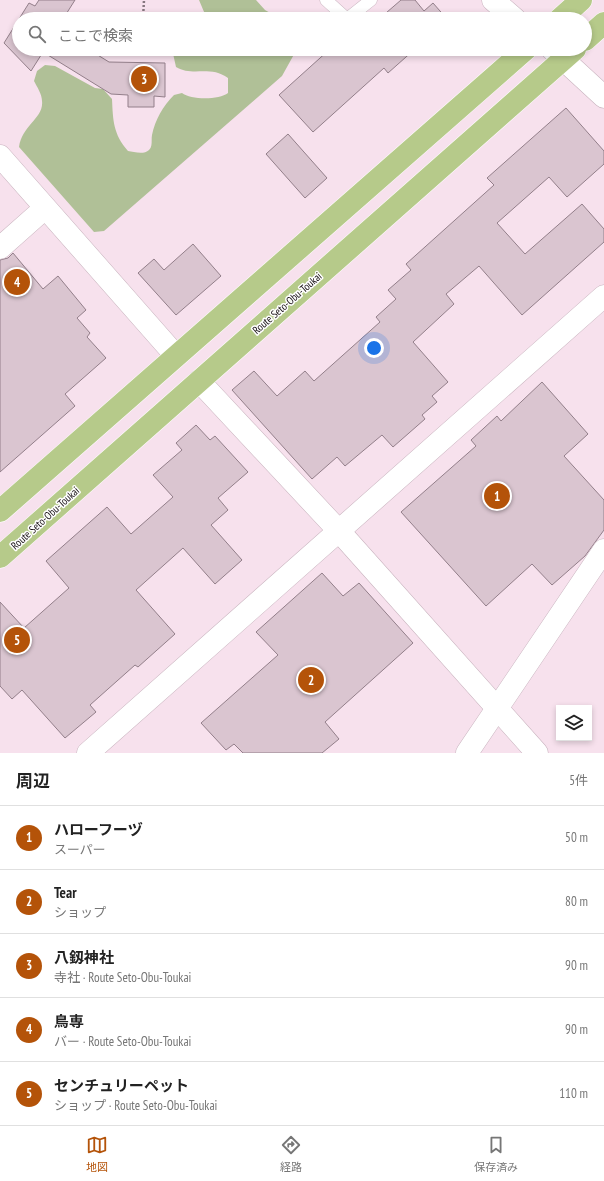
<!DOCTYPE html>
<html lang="ja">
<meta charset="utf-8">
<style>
:root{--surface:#fff;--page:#f6f6f6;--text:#222;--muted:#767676;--line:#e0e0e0;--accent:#b45309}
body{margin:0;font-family:"PT Sans Narrow","Noto Sans JP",sans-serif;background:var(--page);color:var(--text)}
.controls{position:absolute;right:12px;bottom:12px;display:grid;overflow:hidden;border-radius:0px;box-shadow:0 2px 6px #0003}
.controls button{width:36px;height:36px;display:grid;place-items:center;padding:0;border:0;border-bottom:1px solid var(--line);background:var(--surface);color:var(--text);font:20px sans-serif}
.you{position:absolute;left:374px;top:348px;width:14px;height:14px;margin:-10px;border:3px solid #fff;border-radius:50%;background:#1a73e8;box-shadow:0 0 0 6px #1a73e833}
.badge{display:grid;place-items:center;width:26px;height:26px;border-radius:50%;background:var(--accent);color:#fff;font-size:13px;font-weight:700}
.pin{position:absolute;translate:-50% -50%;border:2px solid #fff;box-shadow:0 1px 4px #0006}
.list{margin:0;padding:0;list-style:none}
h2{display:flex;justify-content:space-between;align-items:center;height:52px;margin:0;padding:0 16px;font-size:17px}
h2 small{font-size:13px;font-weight:400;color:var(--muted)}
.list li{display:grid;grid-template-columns:26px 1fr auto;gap:12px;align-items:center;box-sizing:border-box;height:64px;padding:0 16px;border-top:1px solid var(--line)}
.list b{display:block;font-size:15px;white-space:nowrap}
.list p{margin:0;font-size:13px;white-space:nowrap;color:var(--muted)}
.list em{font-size:13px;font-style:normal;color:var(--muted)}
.icon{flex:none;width:22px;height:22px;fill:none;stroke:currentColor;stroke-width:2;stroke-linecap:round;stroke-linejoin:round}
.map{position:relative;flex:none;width:604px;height:753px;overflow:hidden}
.search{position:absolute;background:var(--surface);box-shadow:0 2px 6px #0003;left:12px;right:12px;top:12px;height:44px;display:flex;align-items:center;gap:10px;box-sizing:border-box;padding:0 14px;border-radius:22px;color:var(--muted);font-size:15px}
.sheet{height:372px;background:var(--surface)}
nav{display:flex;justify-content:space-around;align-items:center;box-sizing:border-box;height:56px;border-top:1px solid var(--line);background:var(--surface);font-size:11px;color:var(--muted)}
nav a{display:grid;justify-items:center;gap:2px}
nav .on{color:var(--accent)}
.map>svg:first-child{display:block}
</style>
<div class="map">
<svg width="604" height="753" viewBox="0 0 604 753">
<rect width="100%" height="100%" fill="#f7e1ed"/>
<g fill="#b0c097">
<polygon points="199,0 256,0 265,10 281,19 207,19"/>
<path d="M172,49H297L282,76L104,231L94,232L19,147C22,125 44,118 42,101C42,94 37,87 34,81L37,71L45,65L55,66L95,88L103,89L112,99C113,120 113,134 128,151C134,152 144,155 149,150C153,146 151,140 152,135C155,120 163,106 174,95L182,93C191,100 219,100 228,93V78C210,65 192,77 176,67Z"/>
</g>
<g fill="#dac5d0" stroke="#937f8a">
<polygon points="39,0 75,0 63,19 19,19 29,3 35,6"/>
<polygon points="401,0 415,0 424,11 433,3 447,19 379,19"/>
<polygon points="19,19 19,49 88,49 109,62 165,63 165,97 154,96 154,107 128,107 128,95 111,94 43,52 31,71 4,43"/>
<polygon points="330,49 415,49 388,73 384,68 313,132 279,95"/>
<polygon points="566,108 604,151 604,164 567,197 549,177 497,223 525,254 582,204 604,229 604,242 522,315 479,266 446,294 454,304 413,342 448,382 432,396 437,402 422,415 425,419 393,447 382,435 345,466 337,457 312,479 232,390 254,371 277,396 305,371 314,381 380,322 376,317 396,299 388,290 411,270 406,264 494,185 487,178"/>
<polygon points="288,134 327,178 305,198 266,154"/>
<polygon points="193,244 221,276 176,315 138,273 154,259 164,270"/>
<polygon points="13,253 43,289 58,276 86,310 77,318 90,333 87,337 106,358 65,394 75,406 0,472 0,260 8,258"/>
<polygon points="542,382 588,434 564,456 604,500 604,530 585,556 552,585 532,564 486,606 401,512 476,446 471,440 497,416 501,421"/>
<polygon points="196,425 210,440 215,436 248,472 218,498 228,510 211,525 242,560 215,584 183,548 136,590 175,634 138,667 135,665 90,705 96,712 65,738 22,690 12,699 0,686 0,602 24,628 69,588 46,561 107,507 131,534 173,497 153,475 182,450 176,443"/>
<polygon points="322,573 343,596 359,583 413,643 325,722 339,739 322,753 243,753 234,744 226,750 201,723 278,655 256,632"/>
</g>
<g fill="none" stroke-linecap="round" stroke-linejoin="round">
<defs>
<polyline id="lane" points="326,0 347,19 371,0"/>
<g id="street">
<polyline points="0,156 176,356"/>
<polyline points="0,248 45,208"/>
<polyline points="199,381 339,531 537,753"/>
<polyline points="88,753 604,296"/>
<polyline points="467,753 604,550"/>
</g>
<g id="secondary">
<polyline points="493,0 515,19"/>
<polyline points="552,49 604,97"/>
</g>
<g id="primary">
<polyline points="560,19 581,0"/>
<polyline points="585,40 604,23"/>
<polyline points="0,511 526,49"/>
<polyline points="0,557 575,49"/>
</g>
</defs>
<use href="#lane" stroke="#c8b3be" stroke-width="13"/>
<use href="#street" stroke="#c8b3be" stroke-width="23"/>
<use href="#secondary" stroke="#c8b3be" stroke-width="23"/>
<use href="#primary" stroke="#fff" stroke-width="23"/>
<polyline stroke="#86777f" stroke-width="2.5" stroke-dasharray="2 2" stroke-linecap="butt" points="143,19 144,0"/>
<use href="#lane" stroke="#fff" stroke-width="12"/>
<use href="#street" stroke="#fff" stroke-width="22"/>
<use href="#secondary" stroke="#fff" stroke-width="22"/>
<use href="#primary" stroke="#b6ca8a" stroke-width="22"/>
</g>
<g text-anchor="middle" stroke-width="3" stroke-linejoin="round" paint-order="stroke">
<g font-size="11" fill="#1a1317" stroke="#fff">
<text transform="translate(287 303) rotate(-41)" y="4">Route Seto-Obu-Toukai</text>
<text transform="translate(45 518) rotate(-42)" y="4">Route Seto-Obu-Toukai</text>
</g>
</g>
</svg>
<div class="controls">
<button><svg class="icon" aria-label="layers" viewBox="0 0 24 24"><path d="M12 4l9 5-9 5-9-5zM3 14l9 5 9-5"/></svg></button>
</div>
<div class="you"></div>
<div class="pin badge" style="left:497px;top:496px">1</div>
<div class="pin badge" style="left:311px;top:680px">2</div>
<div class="pin badge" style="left:144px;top:79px">3</div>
<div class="pin badge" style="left:17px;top:282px">4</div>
<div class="pin badge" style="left:17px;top:640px">5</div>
<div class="search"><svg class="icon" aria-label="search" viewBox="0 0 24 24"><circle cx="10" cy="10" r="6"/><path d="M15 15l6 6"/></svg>ここで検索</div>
</div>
<section class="sheet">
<h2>周辺<small>5件</small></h2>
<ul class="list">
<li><span class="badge">1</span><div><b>ハローフーヅ</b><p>スーパー</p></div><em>50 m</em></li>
<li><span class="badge">2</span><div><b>Tear</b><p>ショップ</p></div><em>80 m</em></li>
<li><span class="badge">3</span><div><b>八釼神社</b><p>寺社 · Route Seto-Obu-Toukai</p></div><em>90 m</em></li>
<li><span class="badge">4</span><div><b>鳥専</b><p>バー · Route Seto-Obu-Toukai</p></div><em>90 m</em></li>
<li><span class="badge">5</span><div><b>センチュリーペット</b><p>ショップ · Route Seto-Obu-Toukai</p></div><em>110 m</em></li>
</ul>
</section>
<nav>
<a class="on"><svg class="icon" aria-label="map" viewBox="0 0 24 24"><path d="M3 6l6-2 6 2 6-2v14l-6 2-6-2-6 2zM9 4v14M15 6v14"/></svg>地図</a>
<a><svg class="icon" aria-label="directions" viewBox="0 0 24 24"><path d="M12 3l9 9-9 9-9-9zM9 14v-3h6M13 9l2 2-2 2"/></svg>経路</a>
<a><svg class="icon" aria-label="saved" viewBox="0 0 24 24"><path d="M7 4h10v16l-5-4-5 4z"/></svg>保存済み</a>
</nav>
